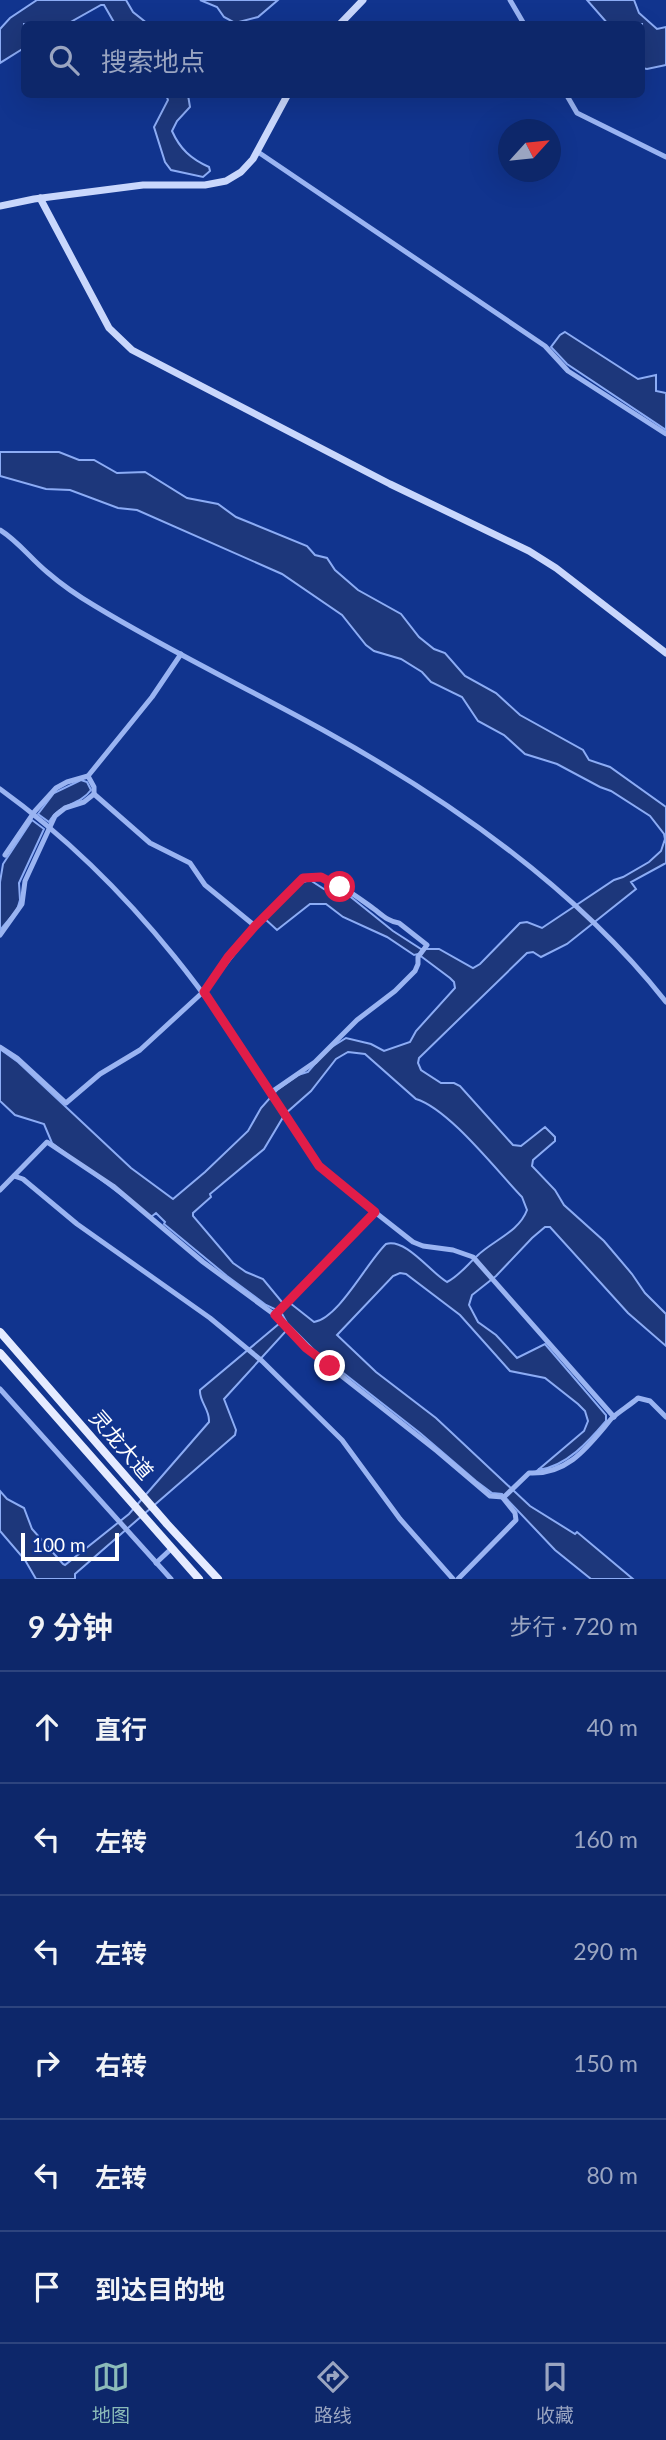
<!DOCTYPE html>
<html lang="zh">
<meta charset="utf-8">
<style>
:root{--surface:#0d276a;--page:#162f70;--text:#f1f3f6;--muted:#9aa5c1;--line:#2d447e;--accent:#8bbbb9}
body{margin:0;font-family:Lato,"Noto Sans SC",sans-serif;background:var(--page);color:var(--text)}
.compass{position:absolute;left:498px;top:119px;width:63px;height:63px;border-radius:50%;background:var(--surface);box-shadow:0 7px 28px #0002;rotate:63deg}
.scale{position:absolute;left:21px;bottom:18px;width:98px;box-sizing:border-box;padding-left:7px;border:4px solid #fff;border-top:0;font-size:19px;line-height:24px;white-space:nowrap;color:#fff;-webkit-text-stroke:5px #11348e;paint-order:stroke}
.stop{position:absolute;width:21px;height:21px;margin:-16px;border:5px solid #e11d48;border-radius:50%;background:#fff}
.stop.end{background:#e11d48;border-color:#fff;box-shadow:0 2px 7px #0008}
.list{margin:0;padding:0;list-style:none}
h2{display:flex;justify-content:space-between;align-items:center;height:91px;margin:0;padding:0 28px;font-size:30px}
h2 small{font-size:23px;font-weight:400;color:var(--muted)}
.list li{display:grid;grid-template-columns:46px 1fr auto;gap:21px;align-items:center;box-sizing:border-box;height:112px;padding:0 28px;border-top:2px solid var(--line)}
.list b{display:block;font-size:26px;white-space:nowrap}
.list em{font-size:23px;font-style:normal;color:var(--muted)}
.icon{flex:none;width:38px;height:38px;fill:none;stroke:currentColor;stroke-width:2;stroke-linecap:round;stroke-linejoin:round}
.map{position:relative;flex:none;width:666px;height:1579px;overflow:hidden}
.search{position:absolute;background:var(--surface);box-shadow:0 7px 28px #0002;left:21px;right:21px;top:21px;height:77px;display:flex;align-items:center;gap:18px;box-sizing:border-box;padding:0 24px;border-radius:10px;color:var(--muted);font-size:26px}
.sheet{height:763px;background:var(--surface)}
nav{display:flex;justify-content:space-around;align-items:center;box-sizing:border-box;height:98px;border-top:2px solid var(--line);background:var(--surface);font-size:19px;color:var(--muted)}
nav a{display:grid;justify-items:center;gap:4px}
nav .on{color:var(--accent)}
.map>svg:first-child{display:block}
</style>
<div class="map">
<svg width="666" height="1579" viewBox="0 0 666 1579">
<rect width="100%" height="100%" fill="#11348e"/>
<g fill="#1d377b" stroke="#8cacf5" stroke-width="2" fill-rule="evenodd">
<polygon points="37,0 126,0 133,12 148,24 115,24 104,5 101,5 67,24 24,24 24,48 0,63 0,29 10,18"/>
<polygon points="200,0 278,0 258,17 235,23 224,17 217,7"/>
<polygon points="587,0 634,0 639,13 657,29 666,27 666,65 647,69 642,68 642,24 608,24"/>
<path d="M166,95H188L190,107L177,121L172,131C180,149 191,159 209,167L210,171L203,177L171,170L165,162L154,127L168,100Z"/>
<polygon points="565,332 638,379 656,375 656,391 666,393 666,430 567,364 551,347 560,335"/>
<path d="M0,452H59L79,460H94L117,473L145,472L187,498L218,504L236,517L307,546L315,555L327,558L335,570L358,590L401,614L419,637L434,649L445,653L465,676L496,693L520,715L583,750L589,760L610,767L666,807V863L631,882L636,889L567,944L541,957L533,952L527,953L419,1058L418,1063L421,1070L441,1083H454L460,1086L513,1145L521,1146L545,1127L555,1137V1141L533,1160L532,1166L555,1190L564,1205L604,1241L632,1274L645,1293L666,1314V1346L628,1313L550,1227H545L532,1238L496,1276L472,1295L469,1305L478,1322L496,1335L517,1358L545,1344L606,1415V1421C589,1441 566,1467 538,1470L584,1431L588,1421L585,1411L578,1404L545,1378L510,1371L460,1315L406,1274L400,1273L393,1276L337,1335L376,1372L436,1418L530,1506L575,1534L577,1532L633,1579H591L555,1550L502,1494L492,1493L476,1481L420,1433L314,1350L287,1323L281,1312L266,1305L227,1276L164,1224L165,1222L156,1213L151,1217L52,1143L44,1124L15,1115L0,1101V1049L18,1062L131,1168L173,1199L205,1172L248,1131L261,1108L277,1090L298,1075L308,1072L327,1050L346,1038L371,1044L384,1051L410,1042L416,1031L455,988L454,982L450,978L418,954L414,955L387,937L343,917L326,904H310L277,930L265,919L300,883L310,880L324,889L347,894L393,931L421,949H439L473,968L480,964L520,923L527,922L542,928L614,880L623,877L649,862L661,851L665,839L664,834L650,816L611,791L600,787L557,764L525,754L504,735L478,721L462,697L431,682L422,672L401,659L374,651L366,645L342,615L282,574L137,510L118,508L70,490L46,489L0,476ZM348,1052L365,1054L416,1099C449,1109 496,1170 522,1197L527,1210C519,1232 492,1241 477,1256C467,1265 459,1276 447,1282C430,1272 406,1238 386,1244C367,1262 339,1318 314,1322L290,1303L286,1307L263,1279L246,1272L233,1263L193,1216V1213L211,1197L210,1194L264,1149L285,1114L311,1091L336,1059Z"/>
<path d="M81,780L87,782L91,790C78,807 61,802 49,822L38,814L54,793Z"/>
<polygon points="32,820 44,829 19,883 20,900 17,910 0,930 0,882 3,864"/>
<path d="M280,1323L286,1331L224,1399L236,1430L235,1435L75,1574V1579H36L25,1560L0,1531V1491L7,1499L24,1508L32,1529L63,1564L65,1565L129,1514L209,1422C210,1409 199,1402 200,1390Z"/>
</g>
<g fill="none" stroke-linecap="round" stroke-linejoin="round">
<g stroke="#9ab4f2" stroke-width="5">
<polyline points="510,0 524,24"/>
<polyline points="566,94 577,113 666,157"/>
<polyline points="258,152 545,346 568,371 666,434"/>
<path d="M0,530C18,541 31,559 47,572C62,585 78,596 95,606C169,651 247,688 323,730C448,799 577,889 666,1002"/>
<path d="M0,789C136,887 225,1015 311,1156L329,1176L413,1242L423,1246L453,1250L473,1257L614,1417"/>
<polyline points="94,794 150,843 190,863 205,885 255,926"/>
<polyline points="5,855 35,811 56,788 67,782 88,776 152,697 181,654"/>
<polyline points="0,935 22,904 25,881 55,816 65,808 84,802 94,794 94,787 88,776"/>
<path d="M0,1047L17,1058L66,1103L100,1074L140,1050L203,992L255,926L303,878C327,872 356,896 374,909C382,915 389,922 399,923L427,945L418,957V964L415,971L395,991L357,1020L315,1062L270,1093"/>
<polyline points="14,1176 23,1179 77,1224 210,1318 262,1361 342,1440 400,1519 453,1579"/>
<polyline points="0,1190 47,1142 113,1186 203,1262 275,1315 306,1348 437,1451 490,1496 503,1497"/>
<polyline points="275,1315 375,1212"/>
<polyline points="0,1389 171,1579"/>
<polyline points="156,1563 171,1549"/>
<path d="M458,1579L516,1520L515,1513L503,1498L529,1473C569,1475 589,1445 612,1418C620,1411 630,1405 638,1398L650,1401L666,1417"/>
</g>
<g stroke="#c9d7fc" stroke-width="7">
<polyline points="340,24 363,0"/>
<polyline points="40,198 109,328 132,350 390,484 529,551 556,568 666,653"/>
<polyline points="0,206 34,199 143,185 205,185 226,181 241,172 253,159 288,94"/>
</g>
<g stroke="#e5ebff" stroke-width="8">
<polyline points="0,1332 167,1524 218,1579"/>
<polyline points="0,1353 199,1579"/>
</g>
</g>
<g fill="none" stroke-linecap="round" stroke-linejoin="round">
<polyline stroke="#e11d48" stroke-width="9" points="330,1366 306,1348 275,1315 375,1212 319,1166 204,992 228,957 255,926 303,878 321,877 340,887"/>
</g>
<g text-anchor="middle" stroke-width="5" stroke-linejoin="round" paint-order="stroke">
<g font-size="21" fill="#fff" stroke="#11348e">
<text transform="translate(121 1445) rotate(49)" y="7">灵龙大道</text>
</g>
</g>
</svg>
<svg class="compass" viewBox="-18 -18 36 36"><path d="M0-13l5 13h-10z" fill="#e53935"/><path d="M0 13l5-13h-10z" fill="#9aa5c1"/></svg>
<div class="scale">100 m</div>
<div class="stop" style="left:340px;top:887px"></div>
<div class="stop end" style="left:330px;top:1366px"></div>
<div class="search"><svg class="icon" aria-label="search" viewBox="0 0 24 24"><circle cx="10" cy="10" r="6"/><path d="M15 15l6 6"/></svg>搜索地点</div>
</div>
<section class="sheet">
<h2>9 分钟<small>步行 · 720 m</small></h2>
<ul class="list">
<li><svg class="icon" aria-label="ahead" viewBox="0 0 24 24"><path d="M12 20V5M6 11l6-6 6 6"/></svg><div><b>直行</b></div><em>40 m</em></li>
<li><svg class="icon" aria-label="left" viewBox="0 0 24 24"><path d="M17 20v-9H6M10 6l-5 5 5 5"/></svg><div><b>左转</b></div><em>160 m</em></li>
<li><svg class="icon" aria-label="left" viewBox="0 0 24 24"><path d="M17 20v-9H6M10 6l-5 5 5 5"/></svg><div><b>左转</b></div><em>290 m</em></li>
<li><svg class="icon" aria-label="right" viewBox="0 0 24 24"><path d="M7 20v-9h11M14 6l5 5-5 5"/></svg><div><b>右转</b></div><em>150 m</em></li>
<li><svg class="icon" aria-label="left" viewBox="0 0 24 24"><path d="M17 20v-9H6M10 6l-5 5 5 5"/></svg><div><b>左转</b></div><em>80 m</em></li>
<li><svg class="icon" aria-label="arrive" viewBox="0 0 24 24"><path d="M6 21V4h12l-3 4 3 4H6"/></svg><div><b>到达目的地</b></div></li>
</ul>
</section>
<nav>
<a class="on"><svg class="icon" aria-label="map" viewBox="0 0 24 24"><path d="M3 6l6-2 6 2 6-2v14l-6 2-6-2-6 2zM9 4v14M15 6v14"/></svg>地图</a>
<a><svg class="icon" aria-label="directions" viewBox="0 0 24 24"><path d="M12 3l9 9-9 9-9-9zM9 14v-3h6M13 9l2 2-2 2"/></svg>路线</a>
<a><svg class="icon" aria-label="saved" viewBox="0 0 24 24"><path d="M7 4h10v16l-5-4-5 4z"/></svg>收藏</a>
</nav>
